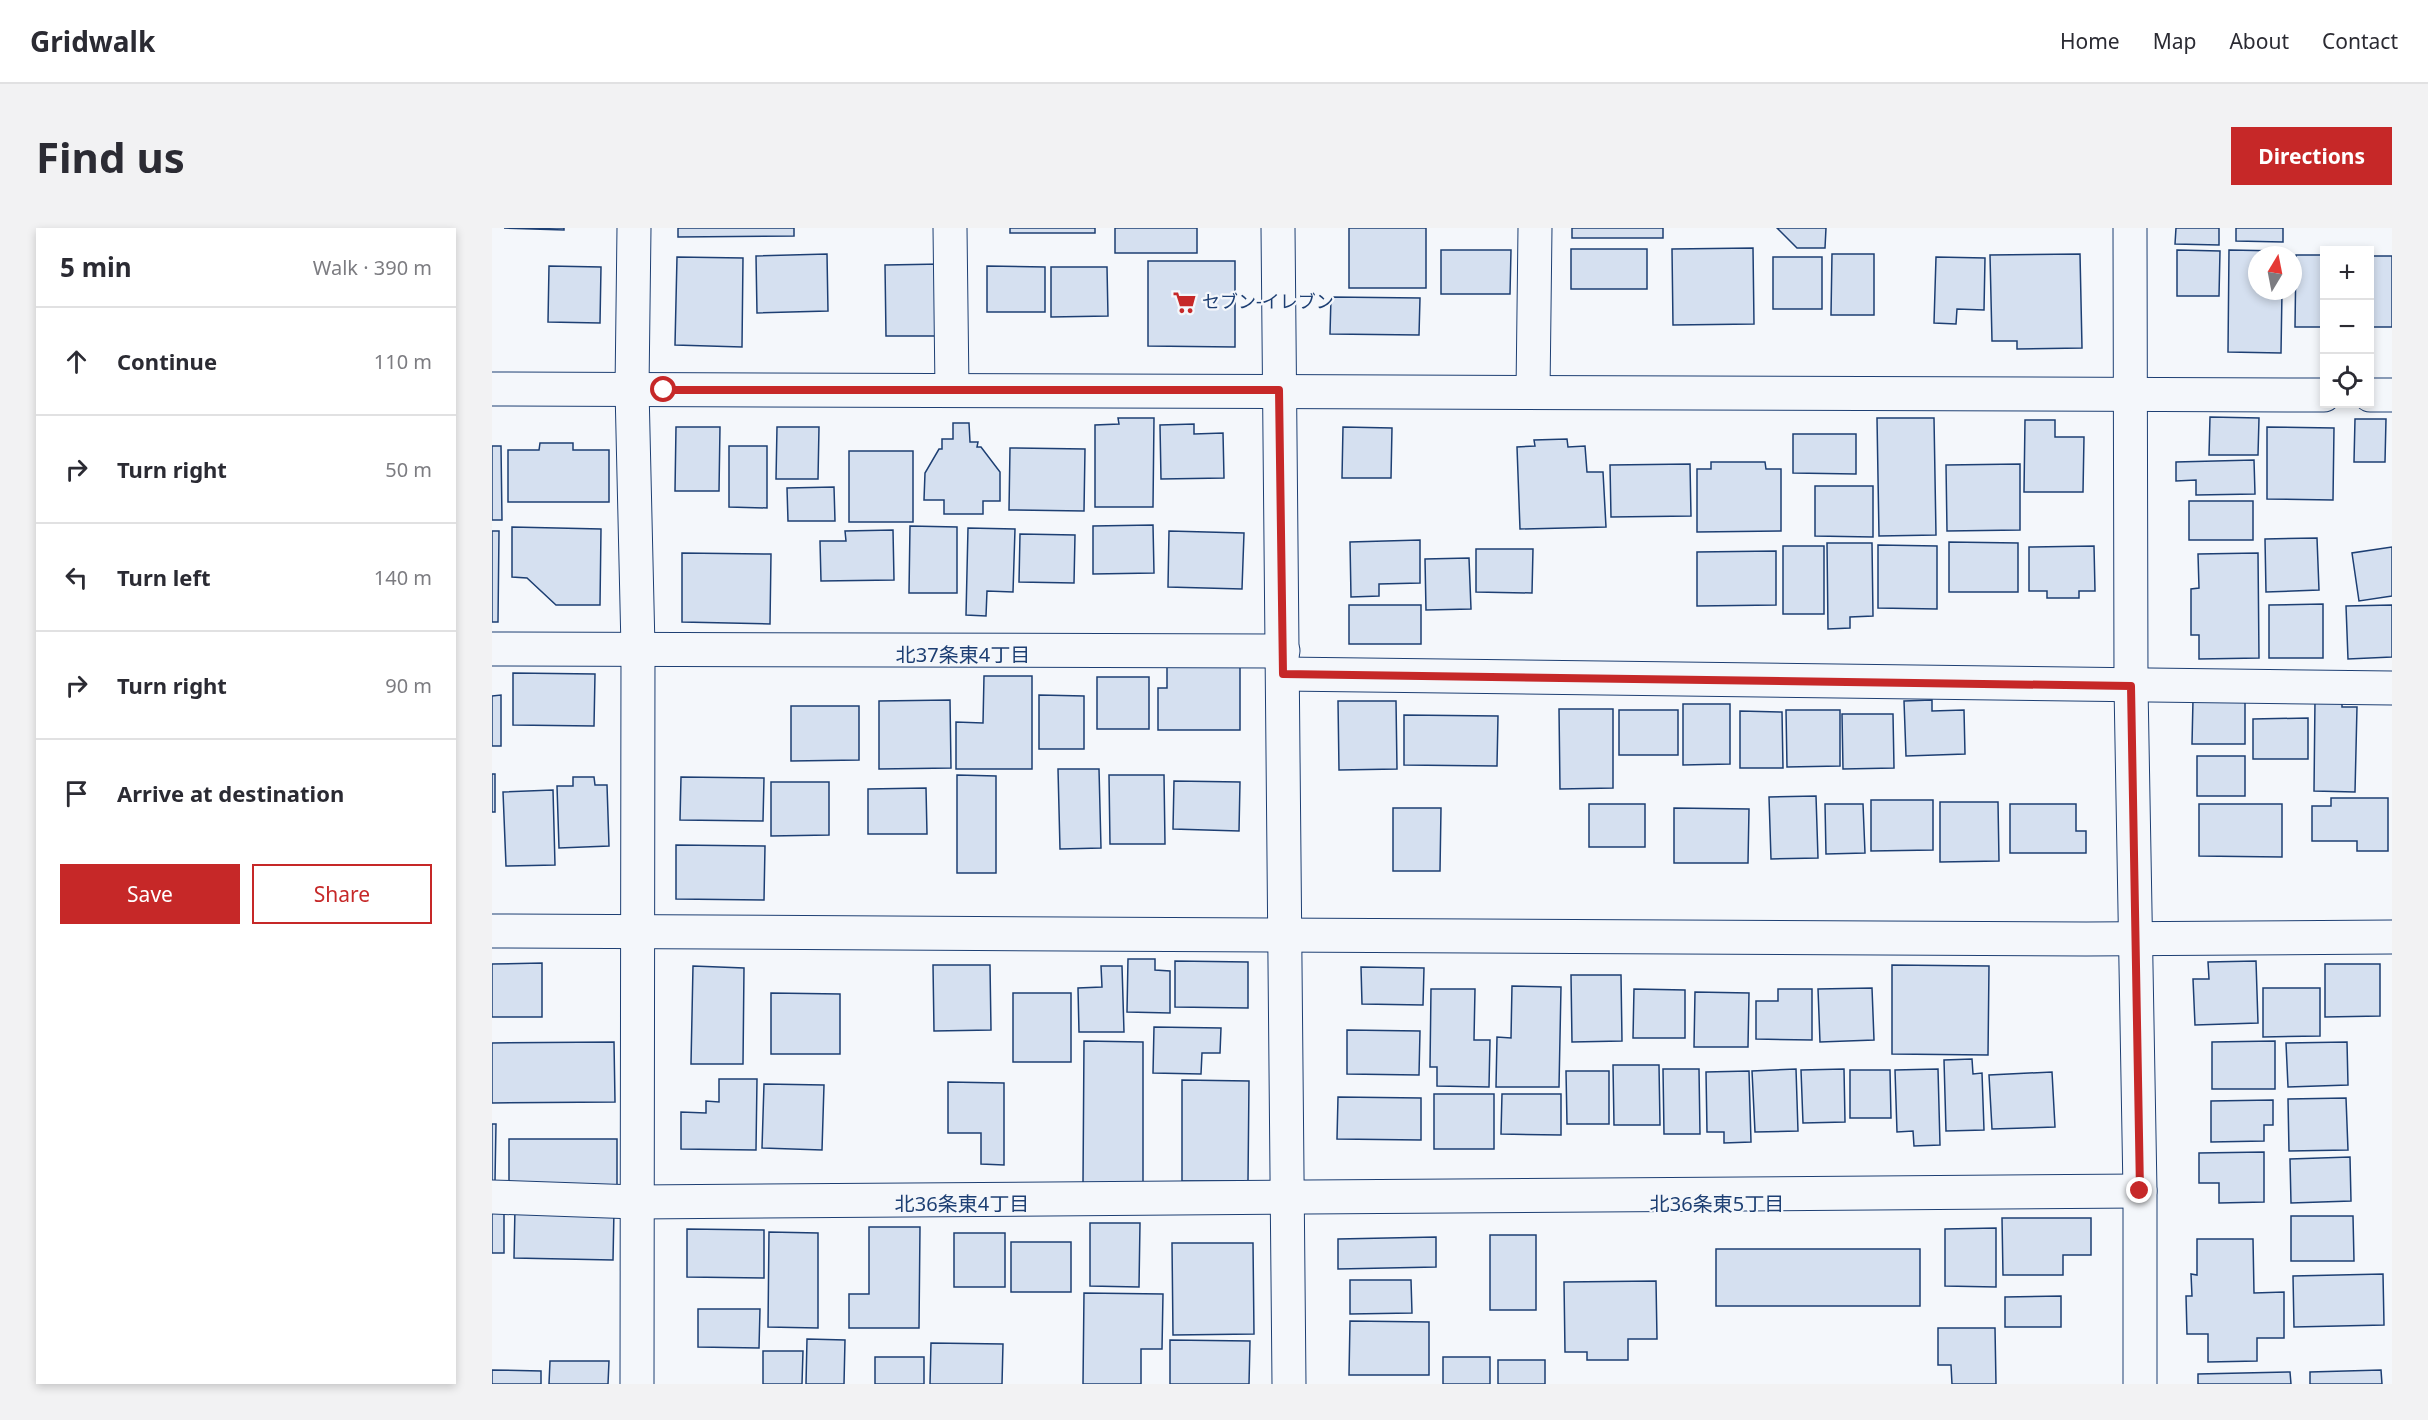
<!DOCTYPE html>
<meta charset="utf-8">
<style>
:root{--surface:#fff;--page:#f2f2f3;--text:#2b2b33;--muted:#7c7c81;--line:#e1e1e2;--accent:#c62828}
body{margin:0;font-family:"Noto Sans","Noto Sans JP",sans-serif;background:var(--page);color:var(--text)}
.controls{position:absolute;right:18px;top:18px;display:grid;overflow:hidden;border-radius:0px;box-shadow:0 3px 9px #0003}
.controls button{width:54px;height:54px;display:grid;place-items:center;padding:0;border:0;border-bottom:2px solid var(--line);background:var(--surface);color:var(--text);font:30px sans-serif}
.compass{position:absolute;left:1756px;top:18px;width:54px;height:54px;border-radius:50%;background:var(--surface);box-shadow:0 3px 9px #0003;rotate:10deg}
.stop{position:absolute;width:18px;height:18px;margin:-14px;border:4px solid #c62828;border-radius:50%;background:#fff}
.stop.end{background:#c62828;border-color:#fff;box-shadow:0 2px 6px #0008}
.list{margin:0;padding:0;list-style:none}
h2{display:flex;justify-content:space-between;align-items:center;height:78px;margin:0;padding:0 24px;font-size:26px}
h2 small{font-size:20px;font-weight:400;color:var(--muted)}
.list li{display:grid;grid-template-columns:39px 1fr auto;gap:18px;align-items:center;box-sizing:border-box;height:108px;padding:0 24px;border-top:2px solid var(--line)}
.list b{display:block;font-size:22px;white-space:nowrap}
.list em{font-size:20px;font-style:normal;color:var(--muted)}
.actions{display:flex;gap:12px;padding:18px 24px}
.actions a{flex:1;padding:14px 0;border:2px solid var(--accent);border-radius:0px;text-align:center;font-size:21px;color:var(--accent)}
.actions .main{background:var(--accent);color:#fff}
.icon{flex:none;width:33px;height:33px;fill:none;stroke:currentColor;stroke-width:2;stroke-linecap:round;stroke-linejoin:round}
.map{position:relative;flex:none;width:1900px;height:1156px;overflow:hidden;border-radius:0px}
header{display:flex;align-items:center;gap:36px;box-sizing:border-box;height:84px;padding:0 30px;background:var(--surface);border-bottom:2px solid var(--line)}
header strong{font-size:28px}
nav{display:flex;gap:33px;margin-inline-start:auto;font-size:21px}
.intro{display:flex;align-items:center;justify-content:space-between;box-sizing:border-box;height:144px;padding:0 36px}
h1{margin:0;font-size:42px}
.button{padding:15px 27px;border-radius:0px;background:var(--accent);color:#fff;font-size:21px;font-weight:700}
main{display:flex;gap:36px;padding:0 36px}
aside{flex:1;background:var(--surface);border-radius:0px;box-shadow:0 3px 9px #0003}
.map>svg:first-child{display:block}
</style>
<header>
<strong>Gridwalk</strong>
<nav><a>Home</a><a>Map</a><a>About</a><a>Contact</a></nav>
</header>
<div class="intro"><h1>Find us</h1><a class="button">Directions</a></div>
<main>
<aside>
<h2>5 min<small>Walk · 390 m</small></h2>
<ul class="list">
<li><svg class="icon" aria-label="ahead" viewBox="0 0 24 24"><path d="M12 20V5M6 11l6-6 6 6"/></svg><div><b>Continue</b></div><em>110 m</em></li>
<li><svg class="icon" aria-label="right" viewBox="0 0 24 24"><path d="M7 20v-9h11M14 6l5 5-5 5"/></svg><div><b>Turn right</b></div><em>50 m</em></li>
<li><svg class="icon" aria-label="left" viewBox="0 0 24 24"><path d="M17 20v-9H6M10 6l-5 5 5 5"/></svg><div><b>Turn left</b></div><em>140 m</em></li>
<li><svg class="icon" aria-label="right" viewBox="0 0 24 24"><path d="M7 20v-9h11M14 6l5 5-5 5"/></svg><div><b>Turn right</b></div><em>90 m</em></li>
<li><svg class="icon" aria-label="arrive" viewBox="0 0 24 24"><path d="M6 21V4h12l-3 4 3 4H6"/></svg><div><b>Arrive at destination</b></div></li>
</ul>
<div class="actions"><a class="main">Save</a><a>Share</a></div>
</aside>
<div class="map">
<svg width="1900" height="1156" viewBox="0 0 1900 1156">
<rect width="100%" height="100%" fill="#f4f7fb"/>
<g fill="#d5e0f0" stroke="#1d3f73" stroke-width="1.5">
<polygon points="12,0 72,0 72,2"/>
<polygon points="186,0 302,0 302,8 186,9"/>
<rect x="518" y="0" width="85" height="5"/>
<rect x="623" y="0" width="82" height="25"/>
<rect x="857" y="0" width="77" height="60"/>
<rect x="1080" y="0" width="91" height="10"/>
<polygon points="1285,0 1334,0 1333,20 1305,20"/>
<polygon points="1684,0 1727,0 1727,17 1683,16"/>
<polygon points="1744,0 1791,0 1791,14 1744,13"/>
<polygon points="1261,20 1262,96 1181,97 1180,21"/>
<rect x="1079" y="21" width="76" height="40"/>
<polygon points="949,22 1019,22 1018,66 949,66"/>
<polygon points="1685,22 1728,23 1727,68 1685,68"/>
<polygon points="1737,22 1790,23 1790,27 1765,27 1765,63 1790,63 1789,125 1736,124"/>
<polygon points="335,26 336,83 265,85 264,28"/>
<polygon points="1340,26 1382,26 1382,87 1339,87"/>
<polygon points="1588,26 1590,120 1525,121 1525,113 1500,113 1498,27"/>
<polygon points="1804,27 1832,27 1832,99 1803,99"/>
<rect x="1878" y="28" width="22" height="71"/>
<polygon points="185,29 251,30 250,119 183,117"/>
<rect x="1281" y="29" width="49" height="52"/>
<polygon points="1444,29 1493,30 1492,82 1465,81 1464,96 1442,95"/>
<polygon points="656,33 743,33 743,119 656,118"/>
<polygon points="450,36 451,108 394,108 393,37"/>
<polygon points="57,38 109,39 108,95 56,94"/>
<polygon points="495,38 553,39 553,84 495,84"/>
<polygon points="559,39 615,39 616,88 559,89"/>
<polygon points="839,69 928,70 927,107 838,106"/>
<polygon points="1718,189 1767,190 1766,227 1717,227"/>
<polygon points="626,190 662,190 661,279 603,279 603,197 627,196"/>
<polygon points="1385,190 1442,190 1444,307 1387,308"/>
<polygon points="1863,191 1894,191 1893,234 1862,234"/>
<polygon points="1533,192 1563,192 1563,209 1592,209 1591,264 1532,264"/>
<polygon points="461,195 477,195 478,214 486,214 485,219 489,219 508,244 508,273 491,273 491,286 452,286 452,272 432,272 433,245 447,221 450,221 450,211 461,211"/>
<polygon points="702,196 702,206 731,205 732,250 669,251 668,197"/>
<polygon points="184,199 228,199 227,263 183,263"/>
<polygon points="285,199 327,199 326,251 284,251"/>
<polygon points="851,199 900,200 899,250 850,250"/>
<polygon points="1775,199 1842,200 1841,272 1775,271"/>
<polygon points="1301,206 1364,206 1364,246 1301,245"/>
<polygon points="1075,211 1076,219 1093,218 1095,244 1111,244 1114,299 1028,301 1025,219 1043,218 1042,212"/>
<polygon points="48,215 81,215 81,222 117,222 117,274 16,274 16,222 47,222"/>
<polygon points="0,218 9,218 10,292 0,292"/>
<polygon points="237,218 275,218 275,280 237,279"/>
<polygon points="518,220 593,221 592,283 517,282"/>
<rect x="357" y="223" width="64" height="71"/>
<polygon points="1762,232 1763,266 1704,267 1704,252 1684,253 1684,234"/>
<polygon points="1219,234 1273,234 1274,241 1289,241 1289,303 1205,304 1205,241 1219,241"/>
<polygon points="1198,236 1199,288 1119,289 1118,237"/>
<polygon points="1528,236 1528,302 1455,303 1454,237"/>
<polygon points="1323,258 1381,258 1381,309 1323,308"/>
<polygon points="342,259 343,293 296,293 295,260"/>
<rect x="1697" y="273" width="64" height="39"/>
<polygon points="661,297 662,345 601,346 601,298"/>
<polygon points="418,298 465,299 465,365 417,365"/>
<polygon points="20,299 109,301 108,377 64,377 35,350 20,349"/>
<polygon points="476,300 523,301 521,364 495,363 494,388 474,387"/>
<polygon points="401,302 402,352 329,353 328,313 354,313 353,303"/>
<polygon points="0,303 7,303 6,394 0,394"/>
<polygon points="677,303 752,305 750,361 676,359"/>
<polygon points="528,306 583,307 582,355 527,354"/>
<polygon points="1825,310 1827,362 1774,364 1773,311"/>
<polygon points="928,312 928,355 887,356 887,368 859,369 858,314"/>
<polygon points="1457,314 1526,315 1526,364 1457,364"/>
<polygon points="1335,315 1380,315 1381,388 1358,389 1358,400 1336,401"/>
<polygon points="1386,317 1445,318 1445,381 1386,380"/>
<rect x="1291" y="318" width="41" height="68"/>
<polygon points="1602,318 1603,363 1587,363 1587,370 1555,370 1555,363 1537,363 1537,319"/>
<polygon points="1900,319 1900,368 1867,373 1860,325"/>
<polygon points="984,321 1041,321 1040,365 984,364"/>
<polygon points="1284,323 1284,377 1205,378 1205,324"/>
<polygon points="190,325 279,326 278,396 190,394"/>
<polygon points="1766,325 1767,430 1707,431 1707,407 1699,407 1699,361 1707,360 1706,326"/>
<polygon points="977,330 979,381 934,382 933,331"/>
<polygon points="1831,376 1831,430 1777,430 1777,377"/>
<rect x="857" y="377" width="72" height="39"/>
<polygon points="1900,377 1900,429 1856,431 1854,378"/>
<polygon points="675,439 748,439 748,502 666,502 666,460 675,460"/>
<polygon points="21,445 103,446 102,498 21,497"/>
<polygon points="492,448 540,448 540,541 464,541 464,494 491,495"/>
<rect x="605" y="449" width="52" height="52"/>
<polygon points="9,467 9,518 0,518 0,468"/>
<polygon points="547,467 592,468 592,521 547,521"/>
<polygon points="1823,471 1850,471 1850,479 1865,479 1863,564 1822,563"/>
<polygon points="458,472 459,540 387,541 387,473"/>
<polygon points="1440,472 1440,483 1472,482 1473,526 1414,528 1412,473"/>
<polygon points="1701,472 1753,473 1753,516 1700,516"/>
<polygon points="846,473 904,473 905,541 847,542"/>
<polygon points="1191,476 1238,476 1238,536 1191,537"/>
<polygon points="299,478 367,478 367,532 299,533"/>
<polygon points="1067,481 1121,481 1121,560 1068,561"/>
<rect x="1127" y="482" width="59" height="45"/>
<polygon points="1294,482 1348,482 1348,538 1295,539"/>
<polygon points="1248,483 1290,484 1291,540 1248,540"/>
<polygon points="1350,486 1401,486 1402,540 1351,541"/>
<polygon points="912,487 1006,488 1005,538 912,537"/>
<polygon points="1816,490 1816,531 1761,531 1761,491"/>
<rect x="1705" y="528" width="48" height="40"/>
<polygon points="566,541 607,541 609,620 568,621"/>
<rect x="0" y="546" width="3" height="38"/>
<polygon points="465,547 504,548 504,645 465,645"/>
<polygon points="617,547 672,547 673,616 618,616"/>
<polygon points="81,549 102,549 103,557 115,557 117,618 67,620 65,558 81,558"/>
<polygon points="189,549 272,550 271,593 188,592"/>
<polygon points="682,553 748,554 747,603 681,601"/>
<polygon points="279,554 337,554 337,607 279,608"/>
<polygon points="434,560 435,606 376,606 376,561"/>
<polygon points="61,562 63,637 14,638 11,564"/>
<polygon points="1324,568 1326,630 1279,631 1277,569"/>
<polygon points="1839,570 1896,570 1896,623 1865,623 1865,613 1820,613 1820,578 1839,578"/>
<polygon points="1379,572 1441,572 1441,622 1379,623"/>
<polygon points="1448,574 1506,574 1507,633 1448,634"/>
<rect x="1097" y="576" width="56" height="43"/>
<polygon points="1333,576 1371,576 1373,625 1334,626"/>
<polygon points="1518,576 1584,576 1584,603 1594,603 1594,625 1518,625"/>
<polygon points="1707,576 1790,576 1790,629 1707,628"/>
<polygon points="901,580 949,580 948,643 901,643"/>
<polygon points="1182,580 1257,581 1256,635 1182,635"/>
<polygon points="184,617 273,618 272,672 184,671"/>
<polygon points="636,731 663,731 663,742 678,743 678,785 635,784"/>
<polygon points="683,733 756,734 756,780 683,779"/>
<polygon points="1764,733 1766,795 1703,797 1701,751 1717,751 1716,734"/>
<polygon points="50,735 50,789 0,789 0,736"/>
<polygon points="1833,736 1888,736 1888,788 1833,789"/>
<polygon points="441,737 498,737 499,802 442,803"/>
<polygon points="1400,737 1497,738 1496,827 1400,826"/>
<polygon points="201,738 252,740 251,836 199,836"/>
<polygon points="609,738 630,738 632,804 587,804 586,760 610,759"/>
<polygon points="869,739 932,740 931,777 870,776"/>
<polygon points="1079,747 1129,747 1130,813 1080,814"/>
<polygon points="1020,758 1069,759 1067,859 1004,859 1005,809 1019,810"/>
<polygon points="1380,760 1382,812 1328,814 1326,761"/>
<polygon points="1771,760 1828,760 1828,808 1771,809"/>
<polygon points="939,761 983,761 982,812 998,812 997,859 945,858 945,839 938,839"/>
<polygon points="1142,761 1193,762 1193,810 1141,810"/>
<polygon points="1286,761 1320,761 1320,812 1264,811 1264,773 1286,773"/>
<polygon points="1203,764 1257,765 1256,819 1202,819"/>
<polygon points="279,765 348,766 348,826 279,826"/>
<rect x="521" y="765" width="58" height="69"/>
<polygon points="662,799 729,800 728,825 710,825 709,846 661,845"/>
<polygon points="855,802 928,803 927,847 855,846"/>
<polygon points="592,813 651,814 651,955 591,955"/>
<polygon points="1783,813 1783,861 1720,861 1720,814"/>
<polygon points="122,814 123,874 0,875 0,815"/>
<polygon points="1855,814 1856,857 1796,859 1794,815"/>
<polygon points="1480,831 1481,846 1490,845 1492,902 1454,903 1452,832"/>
<polygon points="1121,837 1167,837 1168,897 1122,897"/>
<polygon points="1171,841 1207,841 1208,906 1172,906"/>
<polygon points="1304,841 1306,903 1263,904 1260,843"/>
<polygon points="1352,841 1353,894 1311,895 1309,842"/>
<polygon points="1446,841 1448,917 1422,918 1421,903 1405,904 1403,842"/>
<polygon points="1358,842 1398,842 1399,890 1358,890"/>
<polygon points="1074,843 1117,843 1117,896 1075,896"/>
<polygon points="1257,843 1259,914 1232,915 1232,904 1215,904 1214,844"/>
<polygon points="1560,844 1563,899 1500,901 1497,847"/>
<polygon points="227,851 265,851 264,922 189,921 189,884 214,885 214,873 227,874"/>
<polygon points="690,852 757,853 756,953 690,953"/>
<polygon points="456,854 512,855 512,937 489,936 489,905 456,905"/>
<polygon points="272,856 332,857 330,922 270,920"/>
<rect x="942" y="866" width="60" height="55"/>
<polygon points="1010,866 1069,866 1069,907 1009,906"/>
<polygon points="846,869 929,870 929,912 845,911"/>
<polygon points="1854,870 1856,922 1797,923 1796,871"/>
<polygon points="1781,872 1781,897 1772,897 1772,913 1719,914 1719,873"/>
<polygon points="0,896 4,896 3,953 0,953"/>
<polygon points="17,911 125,911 125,957 17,958"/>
<polygon points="1772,924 1772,974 1727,975 1727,955 1707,955 1707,925"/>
<polygon points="1858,929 1859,973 1799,975 1798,931"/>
<polygon points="23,979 122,981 121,1032 22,1030"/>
<rect x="0" y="980" width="12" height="45"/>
<polygon points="1799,988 1861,988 1862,1033 1799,1033"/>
<polygon points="1510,990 1599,990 1599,1027 1571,1027 1571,1047 1511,1047"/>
<polygon points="598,995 648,995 647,1059 598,1058"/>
<polygon points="377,999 428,999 427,1100 357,1100 357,1066 377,1066"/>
<polygon points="1504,1000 1504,1059 1453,1058 1453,1001"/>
<polygon points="195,1001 272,1002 272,1050 195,1049"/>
<polygon points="277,1004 326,1005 326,1100 276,1099"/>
<rect x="462" y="1005" width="51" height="54"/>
<rect x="998" y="1007" width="46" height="75"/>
<polygon points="944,1009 944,1039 846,1041 846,1011"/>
<polygon points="1705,1011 1761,1011 1762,1065 1792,1064 1792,1110 1765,1110 1765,1133 1716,1134 1716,1106 1695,1106 1694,1068 1700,1068 1699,1046 1705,1047"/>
<rect x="519" y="1014" width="60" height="50"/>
<polygon points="680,1015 761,1015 762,1106 681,1107"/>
<rect x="1224" y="1021" width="204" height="57"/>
<polygon points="1891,1046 1892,1097 1802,1099 1801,1048"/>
<polygon points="858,1052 919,1052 920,1085 858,1086"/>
<polygon points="1164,1053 1165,1111 1136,1111 1136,1132 1095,1132 1095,1124 1073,1124 1072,1054"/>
<polygon points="592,1065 671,1066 670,1121 649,1121 649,1156 591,1156"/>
<polygon points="1569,1068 1569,1099 1513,1099 1513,1069"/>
<polygon points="206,1081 268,1081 267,1120 206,1119"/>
<polygon points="858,1093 937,1094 937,1147 857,1147"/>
<polygon points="1446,1100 1503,1100 1504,1156 1460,1156 1459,1137 1446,1137"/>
<polygon points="315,1111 353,1112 352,1156 314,1156"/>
<polygon points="678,1112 758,1113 757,1156 678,1156"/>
<polygon points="439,1115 511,1116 510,1156 438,1156"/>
<polygon points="271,1123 311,1123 310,1156 271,1156"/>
<rect x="383" y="1129" width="49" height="27"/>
<rect x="951" y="1129" width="47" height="27"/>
<rect x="1006" y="1132" width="47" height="24"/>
<polygon points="58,1133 117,1133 116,1156 57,1156"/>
<polygon points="0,1142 49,1143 49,1156 0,1156"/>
<polygon points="1889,1142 1890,1156 1818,1156 1818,1144"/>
<polygon points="1798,1144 1799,1156 1706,1156 1706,1146"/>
</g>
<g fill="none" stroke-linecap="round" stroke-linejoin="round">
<defs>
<g id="minor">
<polyline points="142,0 140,161 146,420 145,1156"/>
<polyline points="458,0 460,162"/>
<polyline points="786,0 797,1156"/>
<polyline points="1638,0 1639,458 1648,963 1648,1156"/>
<polyline points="0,161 1832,167"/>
<polyline points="1041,164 1043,0"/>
<polyline points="1878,167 1900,167"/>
<polyline points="0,421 791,423"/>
<polyline points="791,446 1900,460"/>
<polyline points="0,703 1594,711 1900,709"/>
<polyline points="0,969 144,974 1648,963"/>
</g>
</defs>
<use href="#minor" stroke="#1d3f73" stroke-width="35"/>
<use href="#minor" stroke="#f4f7fb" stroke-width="33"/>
</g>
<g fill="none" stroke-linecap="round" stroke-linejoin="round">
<polyline stroke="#c62828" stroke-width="8" points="172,162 787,162 791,446 1639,458 1648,963"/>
</g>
<defs>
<symbol id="supermarket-bare" viewBox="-9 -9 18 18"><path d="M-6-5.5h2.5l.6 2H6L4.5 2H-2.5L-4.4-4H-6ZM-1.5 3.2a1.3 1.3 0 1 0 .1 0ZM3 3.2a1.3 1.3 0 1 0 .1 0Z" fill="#c62828" stroke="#f4f7fb" stroke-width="2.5" paint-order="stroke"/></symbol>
</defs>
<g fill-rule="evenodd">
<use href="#supermarket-bare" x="676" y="58" width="33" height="33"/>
</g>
<g text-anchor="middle" stroke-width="4.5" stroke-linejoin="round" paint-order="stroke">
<g font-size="18" fill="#1d3f73" stroke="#f4f7fb" text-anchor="start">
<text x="710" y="80">セブン-イレブン</text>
</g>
<g font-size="20" fill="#1d3f73" stroke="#f4f7fb">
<text x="471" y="434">北37条東4丁目</text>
<text x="470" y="983">北36条東4丁目</text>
<text x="1225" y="983">北36条東5丁目</text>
</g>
</g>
</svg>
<div class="controls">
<button>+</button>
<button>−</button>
<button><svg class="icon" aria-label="locate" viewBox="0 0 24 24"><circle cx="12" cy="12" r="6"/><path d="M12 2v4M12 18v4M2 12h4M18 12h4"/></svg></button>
</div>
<svg class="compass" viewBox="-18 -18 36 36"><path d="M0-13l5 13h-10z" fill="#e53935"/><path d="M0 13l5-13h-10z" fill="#7c7c81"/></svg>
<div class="stop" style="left:172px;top:162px"></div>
<div class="stop end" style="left:1648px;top:963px"></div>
</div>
</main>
